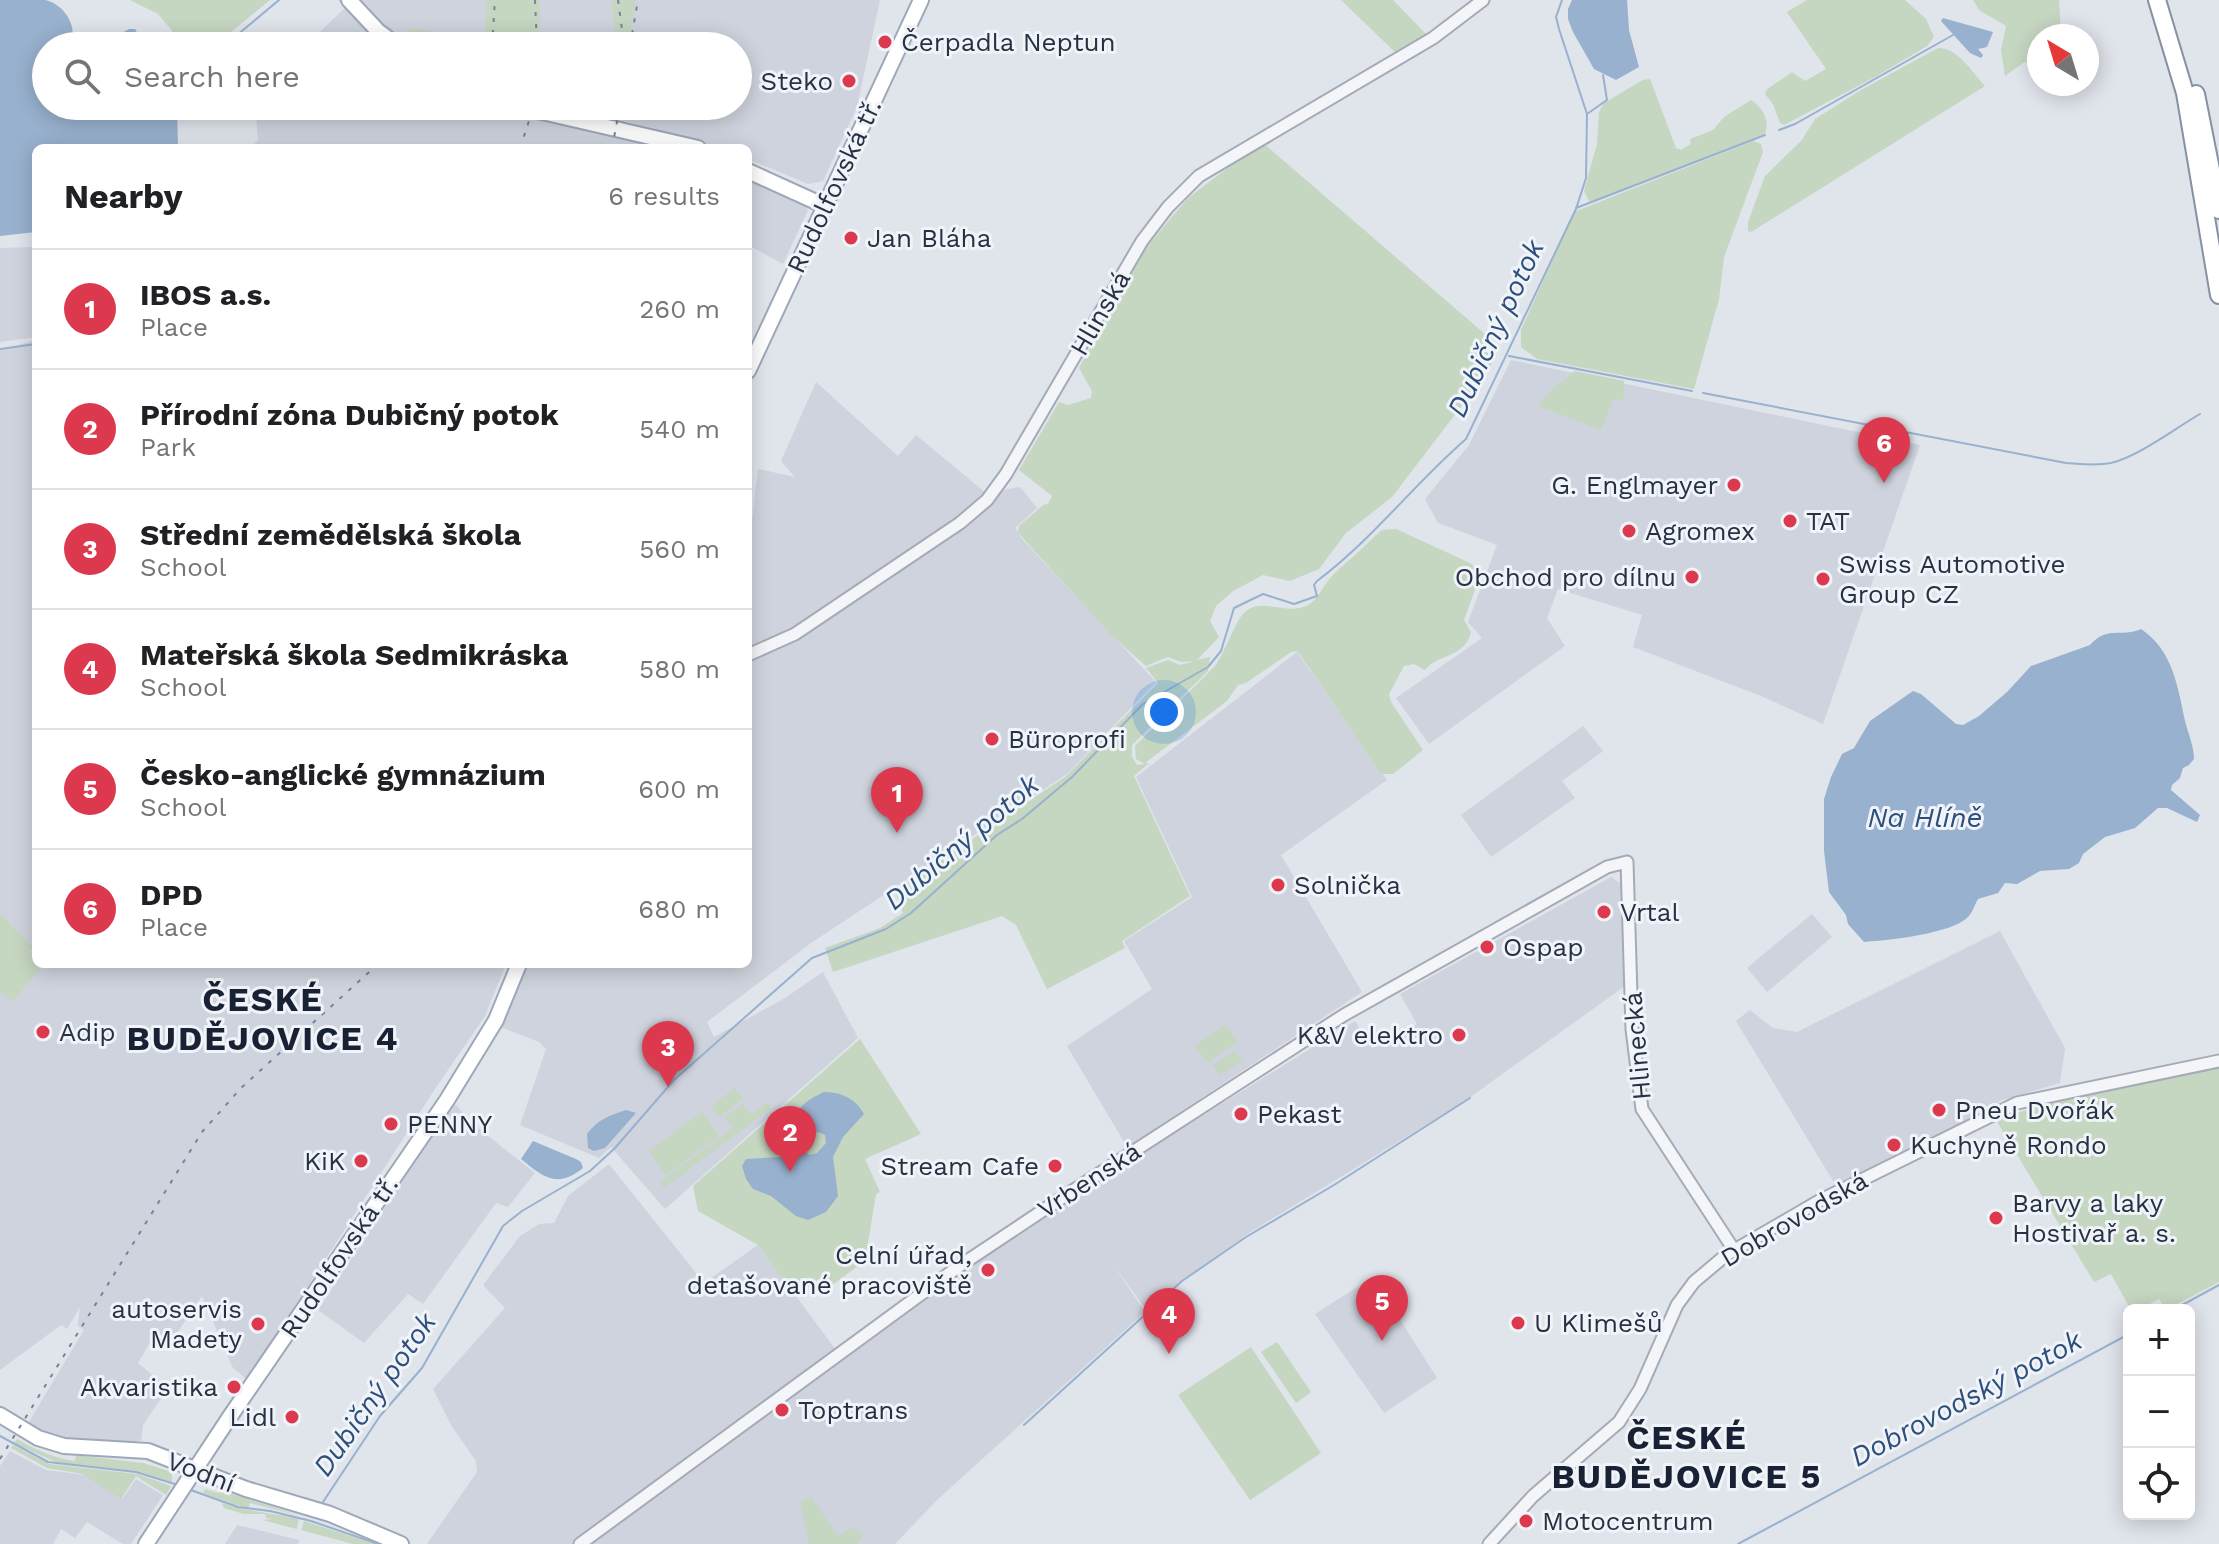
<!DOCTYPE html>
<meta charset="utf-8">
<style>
:root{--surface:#fff;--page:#f6f6f6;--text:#202124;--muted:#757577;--line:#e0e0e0;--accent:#dc394e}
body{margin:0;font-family:"Work Sans",sans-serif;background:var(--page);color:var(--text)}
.controls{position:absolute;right:24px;bottom:24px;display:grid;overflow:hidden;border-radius:12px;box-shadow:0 4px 20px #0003}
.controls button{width:72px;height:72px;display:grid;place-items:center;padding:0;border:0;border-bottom:2px solid var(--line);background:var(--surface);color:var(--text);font:40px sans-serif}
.compass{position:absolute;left:2027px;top:24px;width:72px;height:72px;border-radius:50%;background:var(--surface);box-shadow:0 4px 20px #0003;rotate:322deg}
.you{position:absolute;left:1164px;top:712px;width:28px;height:28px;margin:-20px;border:6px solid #fff;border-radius:50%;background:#1a73e8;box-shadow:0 0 0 12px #1a73e833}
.badge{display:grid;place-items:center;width:52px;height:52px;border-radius:50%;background:var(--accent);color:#fff;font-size:26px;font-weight:700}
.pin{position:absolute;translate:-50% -66px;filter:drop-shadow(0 2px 4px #0008)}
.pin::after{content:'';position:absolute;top:42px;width:28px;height:24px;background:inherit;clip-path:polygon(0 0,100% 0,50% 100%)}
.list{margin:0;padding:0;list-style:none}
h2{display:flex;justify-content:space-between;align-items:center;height:104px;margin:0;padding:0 32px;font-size:34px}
h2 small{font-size:26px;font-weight:400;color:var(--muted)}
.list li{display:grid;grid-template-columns:52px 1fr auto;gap:24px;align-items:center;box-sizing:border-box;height:120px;padding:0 32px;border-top:2px solid var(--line)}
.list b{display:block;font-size:30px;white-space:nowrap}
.list p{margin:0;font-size:26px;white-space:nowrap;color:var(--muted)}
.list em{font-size:26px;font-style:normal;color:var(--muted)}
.icon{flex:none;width:44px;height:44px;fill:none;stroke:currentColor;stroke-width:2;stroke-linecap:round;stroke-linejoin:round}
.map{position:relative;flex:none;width:2219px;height:1544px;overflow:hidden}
.search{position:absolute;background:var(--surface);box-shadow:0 4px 20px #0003;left:32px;top:32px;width:720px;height:88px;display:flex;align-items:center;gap:20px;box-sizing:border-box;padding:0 28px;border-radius:44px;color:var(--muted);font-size:30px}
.panel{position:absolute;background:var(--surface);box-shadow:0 4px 20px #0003;left:32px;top:144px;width:720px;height:824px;border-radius:12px}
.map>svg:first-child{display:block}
</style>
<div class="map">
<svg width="2219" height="1544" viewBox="0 0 2219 1544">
<rect width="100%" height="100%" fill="#e0e4eb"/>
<g fill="#ced3dd">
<polygon points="338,0 880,0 857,107 823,181 808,184 748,159 748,148 722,148 624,121 621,134 675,148 250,148 258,140 255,106 738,106 738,46 305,46 345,8"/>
<polygon points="748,177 799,200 808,210 783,264 748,245"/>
<polygon points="36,247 36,337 0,342 0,248"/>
<polygon points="36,340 36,964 506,964 485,1016 435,1089 248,1380 233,1368 202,1296 169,1345 154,1336 138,1363 168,1388 143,1425 141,1441 61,1440 39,1433 27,1425 84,1330 78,1326 80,1307 67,1329 61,1325 0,1370 0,350"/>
<polygon points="1511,360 1920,445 1823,724 1761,696 1633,647 1642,615 1558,589 1547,618 1565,646 1429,744 1396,698 1482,638 1468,622 1497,545 1438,523 1425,499 1469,445"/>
<polygon points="816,382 898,456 916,435 986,493 1020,487 1037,508 1015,528 1023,540 1156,682 1067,774 811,943 707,1022 714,1037 785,998 823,972 858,1038 665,1209 611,1147 599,1158 520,1125 546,1049 539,1042 501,1027 527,964 748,964 748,556 758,469 795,477 781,461"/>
<polygon points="1297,652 1387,780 1281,855 1362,992 1127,1147 1067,1046 1152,989 1124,941 1192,897 1136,777"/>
<polygon points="1583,726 1603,751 1562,781 1575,798 1491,857 1461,815"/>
<polygon points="1611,877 1623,885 1625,986 1462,1103 1252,1231 1189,1275 1147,1311 1112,1263 1145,1312 938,1499 895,1544 427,1544 477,1472 476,1461 451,1425 433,1389 505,1308 483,1285 520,1236 539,1224 554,1223 568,1196 609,1164 704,1283 758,1245 836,1350 914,1292 1008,1228 1067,1200 1355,1021 1372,1048 1417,1024 1400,994"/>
<polygon points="1812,914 1832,937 1767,992 1747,968"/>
<polygon points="2000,931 2065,1048 2060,1083 1999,1101 1996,1107 1835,1184 1736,1021 1750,1010 1773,1028 1797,1032"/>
<polygon points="456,1105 474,1125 535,1173 508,1207 496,1203 423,1304 408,1294 364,1343 318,1310 451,1106"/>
<polygon points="1373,1277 1437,1378 1384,1413 1315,1314"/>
<polygon points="10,1451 46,1470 86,1475 123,1498 136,1479 163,1495 131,1544 123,1544 87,1522 75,1538 61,1529 53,1544 0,1544 0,1466"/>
<polygon points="237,1525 299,1540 298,1544 225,1544"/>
</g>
<g fill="#c5d6c1">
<polygon points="130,0 270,0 214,46 185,46 158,14"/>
<polygon points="487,0 540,0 539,46 484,46"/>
<polygon points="611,0 636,0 628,46 618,46"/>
<polygon points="1341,0 1393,0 1426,34 1395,52"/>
<polygon points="1807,0 1905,0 1926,19 1934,37 1927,46 1877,76 1784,125 1780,123 1773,104 1765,94 1766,90 1792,72 1805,81 1826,69 1787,12"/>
<polygon points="1973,0 2059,0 2061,36 2039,36 2039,58 2023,63 2005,76 2001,50 2006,26 1979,10"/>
<polygon points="413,28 444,34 444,46 409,46 398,38"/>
<path d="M1938,48C1958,48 1972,72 1985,86L1751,232L1748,231V222L1765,176L1801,141L1815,119L1861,90Z"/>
<path d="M1650,79L1676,148L1681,150L1691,144L1690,139L1713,130L1724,117L1751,100C1763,108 1770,120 1765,134L1596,200L1589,201L1584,191L1597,144L1599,112L1604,103L1643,80Z"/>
<polygon points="1753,141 1761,144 1763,152 1724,257 1719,299 1694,389 1537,359 1521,347 1521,330 1574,212"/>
<path d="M1262,142L1500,347L1486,374L1392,497L1346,533L1319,569L1290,581L1263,575L1233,591L1216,606L1210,621L1219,637L1197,660L1210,657L1208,671L1132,745V757L1137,765L1145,764L1136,759L1135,746L1215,666C1225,652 1235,621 1245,612C1262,597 1286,615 1306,606C1320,599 1323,584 1334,574C1347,561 1362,550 1375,536L1382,530L1396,529L1470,563L1481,573L1464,620L1471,632C1465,658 1437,654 1425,670L1414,664L1404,666L1389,694L1391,702L1423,750L1393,774H1381L1301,656L1297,651L1291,652L1246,683L1238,685L1227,701L1145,763H1149L1134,776L1190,896L1122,941L1125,948L1047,989L1016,925L1002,916L833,972L825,948L880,928L903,913L895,891L1065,777L1158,683L1146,668L1168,660L1180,665L1195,661L1181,662L1168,657L1146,666L1112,636L1028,544L1018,532L1019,526L1043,505L1048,504L1052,496L1019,470L1059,402L1068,405L1091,398L1092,391L1079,368L1144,250L1188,198Z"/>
<polygon points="1575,371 1624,381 1624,399 1613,400 1601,430 1538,406 1556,386"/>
<polygon points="0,914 33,947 28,952 36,959 36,964 44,964 12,1002 0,991"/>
<polygon points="1226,1025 1238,1042 1207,1062 1195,1045"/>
<polygon points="860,1039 921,1134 865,1159 880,1192 876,1194 865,1261 832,1285 820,1278 796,1297 758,1245 698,1211 693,1186"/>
<polygon points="1235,1051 1242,1061 1220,1075 1213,1065"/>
<polygon points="2219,1066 2219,1282 2166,1310 2159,1299 2139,1310 2131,1310 2111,1274 2094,1282 1996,1120 2042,1105"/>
<polygon points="735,1088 743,1099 719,1117 711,1106"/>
<polygon points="767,1102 771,1108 664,1188 660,1182 733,1128 725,1117 743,1104 751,1115"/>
<polygon points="702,1112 719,1136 666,1175 649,1151"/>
<polygon points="1277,1342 1311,1392 1296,1403 1261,1352"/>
<polygon points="1251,1347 1321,1453 1250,1500 1178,1395"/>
<path d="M17,1439C36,1450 53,1458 75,1461L76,1456H83L143,1463L172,1472V1482L136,1471L58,1463L14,1443Z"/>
<polygon points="13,1445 49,1464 137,1474 171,1486 166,1495 136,1476 121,1499 83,1474 47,1468 11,1448"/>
<polygon points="205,1489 218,1493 220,1490 300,1516 250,1503 248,1509 203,1493"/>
<polygon points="811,1497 838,1536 852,1527 863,1535 857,1544 809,1544 800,1501"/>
<path d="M222,1503C247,1512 273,1513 299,1519L297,1529L262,1520L272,1519L266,1518L265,1514H244L224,1508Z"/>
<polygon points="304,1521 375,1544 353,1544 301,1530"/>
</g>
<g fill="#98b1ce" fill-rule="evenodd">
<path d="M0,0C14,0 32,0 45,0C61,3 76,22 72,38L64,41L61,46H46V106H177L178,148H36V232L0,236Z"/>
<polygon points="1572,0 1627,0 1629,30 1639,67 1616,80 1594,69 1573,32 1568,19 1568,9"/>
<polygon points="1943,18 1993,32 1987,47 1978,49 1983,55 1981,58 1970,53 1941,21"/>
<path d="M129,29H135L145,46H100C106,33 118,36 129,29Z"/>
<path d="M2141,629C2173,650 2178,688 2185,721C2188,733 2194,746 2194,759L2189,765L2183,768L2180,778L2172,785L2171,790L2200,815L2197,822L2167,808H2158L2135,828L2105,837L2083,854L2079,863L2069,869L2040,871L2017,884L2005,883L1998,893L1978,899C1975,904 1973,911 1969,916C1953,934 1888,940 1864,942L1848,924L1846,915L1829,892L1824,851V799L1831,777L1842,754L1854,748L1870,721L1913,691L1921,694L1956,724L1963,725L1979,716L2007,692L2031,666L2090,645C2108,625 2121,638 2141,629Z"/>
<path d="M824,1092C842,1092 856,1099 864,1114L843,1137L833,1157L838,1196L826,1212L808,1220L796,1216L771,1196L753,1189L746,1179L742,1166L746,1159L780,1157C807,1130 777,1113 824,1092ZM818,1132L825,1135L826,1143L817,1153L809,1155L803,1148L807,1136Z"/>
<path d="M626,1110L636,1113L605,1148L594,1151L588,1148L587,1134C597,1120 610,1115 626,1110Z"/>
<path d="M533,1141L576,1159L581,1162L583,1168C557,1189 543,1177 521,1159Z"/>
</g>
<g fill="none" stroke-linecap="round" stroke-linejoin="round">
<g stroke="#98b1ce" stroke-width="2">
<polyline points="224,46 279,0"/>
<polyline points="1587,114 1607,100 1603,75"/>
<polyline points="1779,130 1795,124 1953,35"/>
<polyline points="1576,208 1765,135"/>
<polyline points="0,349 36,344"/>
<polyline points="1509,356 1692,391"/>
<path d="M1703,393L2066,463C2081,464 2096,466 2111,463C2139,456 2174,429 2200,414"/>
<polyline points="2173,1310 2219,1285"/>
<polyline points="1024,1425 1182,1281 1246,1237 1334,1185 1470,1098"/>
<polyline points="0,1436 48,1462 136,1472 178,1485"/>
<polyline points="188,1489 238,1507 270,1511 311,1521 378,1544"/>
<path d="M321,1505L380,1416L422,1368L503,1226L522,1211L590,1171L615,1148L674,1080L812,958L886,929L911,913L997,835L1022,819L1072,777L1143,704L1208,667L1221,651L1234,608L1263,594L1294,604L1317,596L1314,585L1317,581C1372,540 1414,484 1466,439L1576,209L1586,178L1587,114L1559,29L1556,17L1562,0"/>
<polyline points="1738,1544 2129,1334"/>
</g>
<defs>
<g id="minor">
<polyline points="748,655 795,634 960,523 987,500 1006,474 1142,241 1168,207 1199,176 1433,38 1483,0"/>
<polyline points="580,1544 958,1267 1063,1197 1344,1015 1607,867 1627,862 1632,1029 1642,1109 1734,1250"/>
<polyline points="1489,1544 1533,1496 1619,1422 1640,1389 1677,1305 1694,1282 1726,1255 1819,1201 2017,1103 2219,1061"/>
</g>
<g id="major">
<polyline points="349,0 378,31 398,46"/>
<polyline points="516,106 698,148"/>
<polyline points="748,171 825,206"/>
<polyline points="748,371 921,0"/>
<polyline points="0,1415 38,1438 64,1446 148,1451 246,1489 330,1514 401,1544"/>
<polyline points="146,1544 229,1418 447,1100 496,1020 519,964"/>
</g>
<g id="highway">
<polyline points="2157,0 2185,93 2219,295"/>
<polyline points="2196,94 2219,210"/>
</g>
</defs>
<use href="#minor" stroke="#a5abb6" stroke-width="15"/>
<use href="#major" stroke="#9ea8b8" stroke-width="18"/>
<use href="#highway" stroke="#8691a3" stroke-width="20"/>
<use href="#minor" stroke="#f4f5f8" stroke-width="11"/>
<use href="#major" stroke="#fff" stroke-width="14"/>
<use href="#highway" stroke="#fff" stroke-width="16"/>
<g stroke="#788396" stroke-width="2" stroke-dasharray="4 8" stroke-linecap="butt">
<polyline points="535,0 537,46"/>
<polyline points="618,0 624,44"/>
<polyline points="492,46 495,0"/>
<polyline points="630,46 638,0"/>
<polyline points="520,148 534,106"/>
<polyline points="612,148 620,106"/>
<polyline points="0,1459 202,1132 241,1088 378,964"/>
</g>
</g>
<g fill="#dc394e" stroke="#f0f3f8" stroke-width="3">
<circle cx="885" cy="42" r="8"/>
<circle cx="849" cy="81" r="8"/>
<circle cx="851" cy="238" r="8"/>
<circle cx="1734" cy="485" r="8"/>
<circle cx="1790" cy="521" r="8"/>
<circle cx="1629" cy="531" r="8"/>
<circle cx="1692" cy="577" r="8"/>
<circle cx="1823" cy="579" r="8"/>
<circle cx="992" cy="739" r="8"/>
<circle cx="1278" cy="885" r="8"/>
<circle cx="1604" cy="912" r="8"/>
<circle cx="1487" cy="947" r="8"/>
<circle cx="43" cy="1032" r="8"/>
<circle cx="1459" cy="1035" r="8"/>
<circle cx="1939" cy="1110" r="8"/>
<circle cx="1241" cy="1114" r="8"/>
<circle cx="391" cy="1124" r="8"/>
<circle cx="1894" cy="1145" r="8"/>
<circle cx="361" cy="1161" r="8"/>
<circle cx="1055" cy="1166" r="8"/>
<circle cx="1996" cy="1218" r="8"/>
<circle cx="988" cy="1270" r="8"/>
<circle cx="1518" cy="1323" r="8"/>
<circle cx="258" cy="1324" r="8"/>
<circle cx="234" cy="1387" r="8"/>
<circle cx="782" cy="1410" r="8"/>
<circle cx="292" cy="1417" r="8"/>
<circle cx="1526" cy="1521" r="8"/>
</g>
<g text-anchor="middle" stroke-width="6" stroke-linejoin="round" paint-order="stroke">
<g font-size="26" fill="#273144" stroke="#f0f3f8" text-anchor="start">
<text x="901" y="51">Čerpadla Neptun</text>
<text x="833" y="90" text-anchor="end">Steko</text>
<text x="867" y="247">Jan Bláha</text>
<text x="1718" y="494" text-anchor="end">G. Englmayer</text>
<text x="1806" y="530">TAT</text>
<text x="1645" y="540">Agromex</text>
<text x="1839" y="573">Swiss Automotive<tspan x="1839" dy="30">Group CZ</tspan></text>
<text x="1676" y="586" text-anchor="end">Obchod pro dílnu</text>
<text x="1008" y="748">Büroprofi</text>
<text x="1294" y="894">Solnička</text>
<text x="1620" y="921">Vrtal</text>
<text x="1503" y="956">Ospap</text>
<text x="59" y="1041">Adip</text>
<text x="1443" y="1044" text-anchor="end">K&amp;V elektro</text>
<text x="1955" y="1119">Pneu Dvořák</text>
<text x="1257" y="1123">Pekast</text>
<text x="407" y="1133">PENNY</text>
<text x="1910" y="1154">Kuchyně Rondo</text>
<text x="345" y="1170" text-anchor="end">KiK</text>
<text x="1039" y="1175" text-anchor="end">Stream Cafe</text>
<text x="2012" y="1212">Barvy a laky<tspan x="2012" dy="30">Hostivař a. s.</tspan></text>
<text x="972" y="1264" text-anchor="end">Celní úřad,<tspan x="972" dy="30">detašované pracoviště</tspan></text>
<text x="242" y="1318" text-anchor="end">autoservis<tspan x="242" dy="30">Madety</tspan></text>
<text x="1534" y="1332">U Klimešů</text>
<text x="218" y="1396" text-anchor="end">Akvaristika</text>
<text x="798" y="1419">Toptrans</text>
<text x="276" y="1426" text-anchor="end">Lidl</text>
<text x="1542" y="1530">Motocentrum</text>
</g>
<g font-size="26" fill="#273144" stroke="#f0f3f8">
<text transform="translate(834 186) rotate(-65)" y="9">Rudolfovská tř.</text>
<text transform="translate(1100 313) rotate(-60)" y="9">Hlinská</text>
<text transform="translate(1637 1046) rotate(-95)" y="9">Hlinecká</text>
<text transform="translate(1089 1180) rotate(-33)" y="9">Vrbenská</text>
<text transform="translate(1794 1219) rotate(-30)" y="9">Dobrovodská</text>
<text transform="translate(339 1257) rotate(-56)" y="9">Rudolfovská tř.</text>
<text transform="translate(201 1472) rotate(21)" y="9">Vodní</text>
</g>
<g font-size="28" font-style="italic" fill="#2d4f7c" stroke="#f0f3f8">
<text transform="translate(1495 328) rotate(-65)" y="10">Dubičný potok</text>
<text x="1925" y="827">Na Hlíně</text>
<text transform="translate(961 842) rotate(-40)" y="10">Dubičný potok</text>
<text transform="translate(374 1394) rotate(-55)" y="10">Dubičný potok</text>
<text transform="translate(1966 1398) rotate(-28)" y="10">Dobrovodský potok</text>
</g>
<g font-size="34" font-weight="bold" letter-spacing="2" fill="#192235" stroke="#f0f3f8">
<text x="263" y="1011">ČESKÉ<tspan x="263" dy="39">BUDĚJOVICE 4</tspan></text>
<text x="1687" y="1449">ČESKÉ<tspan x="1687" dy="39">BUDĚJOVICE 5</tspan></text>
</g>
</g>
</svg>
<div class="controls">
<button>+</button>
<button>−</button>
<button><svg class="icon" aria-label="locate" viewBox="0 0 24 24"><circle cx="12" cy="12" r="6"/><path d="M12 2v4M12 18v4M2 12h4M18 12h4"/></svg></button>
</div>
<svg class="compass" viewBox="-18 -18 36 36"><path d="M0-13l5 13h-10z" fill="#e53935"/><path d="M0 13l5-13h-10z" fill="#757577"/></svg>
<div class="you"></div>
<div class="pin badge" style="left:897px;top:833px">1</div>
<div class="pin badge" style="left:790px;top:1172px">2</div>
<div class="pin badge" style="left:668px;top:1087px">3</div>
<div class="pin badge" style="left:1169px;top:1354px">4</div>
<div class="pin badge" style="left:1382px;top:1341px">5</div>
<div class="pin badge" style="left:1884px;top:483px">6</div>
<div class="search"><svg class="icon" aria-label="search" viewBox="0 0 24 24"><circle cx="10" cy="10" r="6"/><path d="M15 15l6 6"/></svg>Search here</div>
<section class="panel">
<h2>Nearby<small>6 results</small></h2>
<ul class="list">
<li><span class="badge">1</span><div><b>IBOS a.s.</b><p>Place</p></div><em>260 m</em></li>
<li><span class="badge">2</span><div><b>Přírodní zóna Dubičný potok</b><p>Park</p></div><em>540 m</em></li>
<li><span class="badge">3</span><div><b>Střední zemědělská škola</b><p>School</p></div><em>560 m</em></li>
<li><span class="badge">4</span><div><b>Mateřská škola Sedmikráska</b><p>School</p></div><em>580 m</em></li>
<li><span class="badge">5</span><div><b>Česko-anglické gymnázium</b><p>School</p></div><em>600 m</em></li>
<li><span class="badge">6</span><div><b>DPD</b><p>Place</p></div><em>680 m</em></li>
</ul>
</section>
</div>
